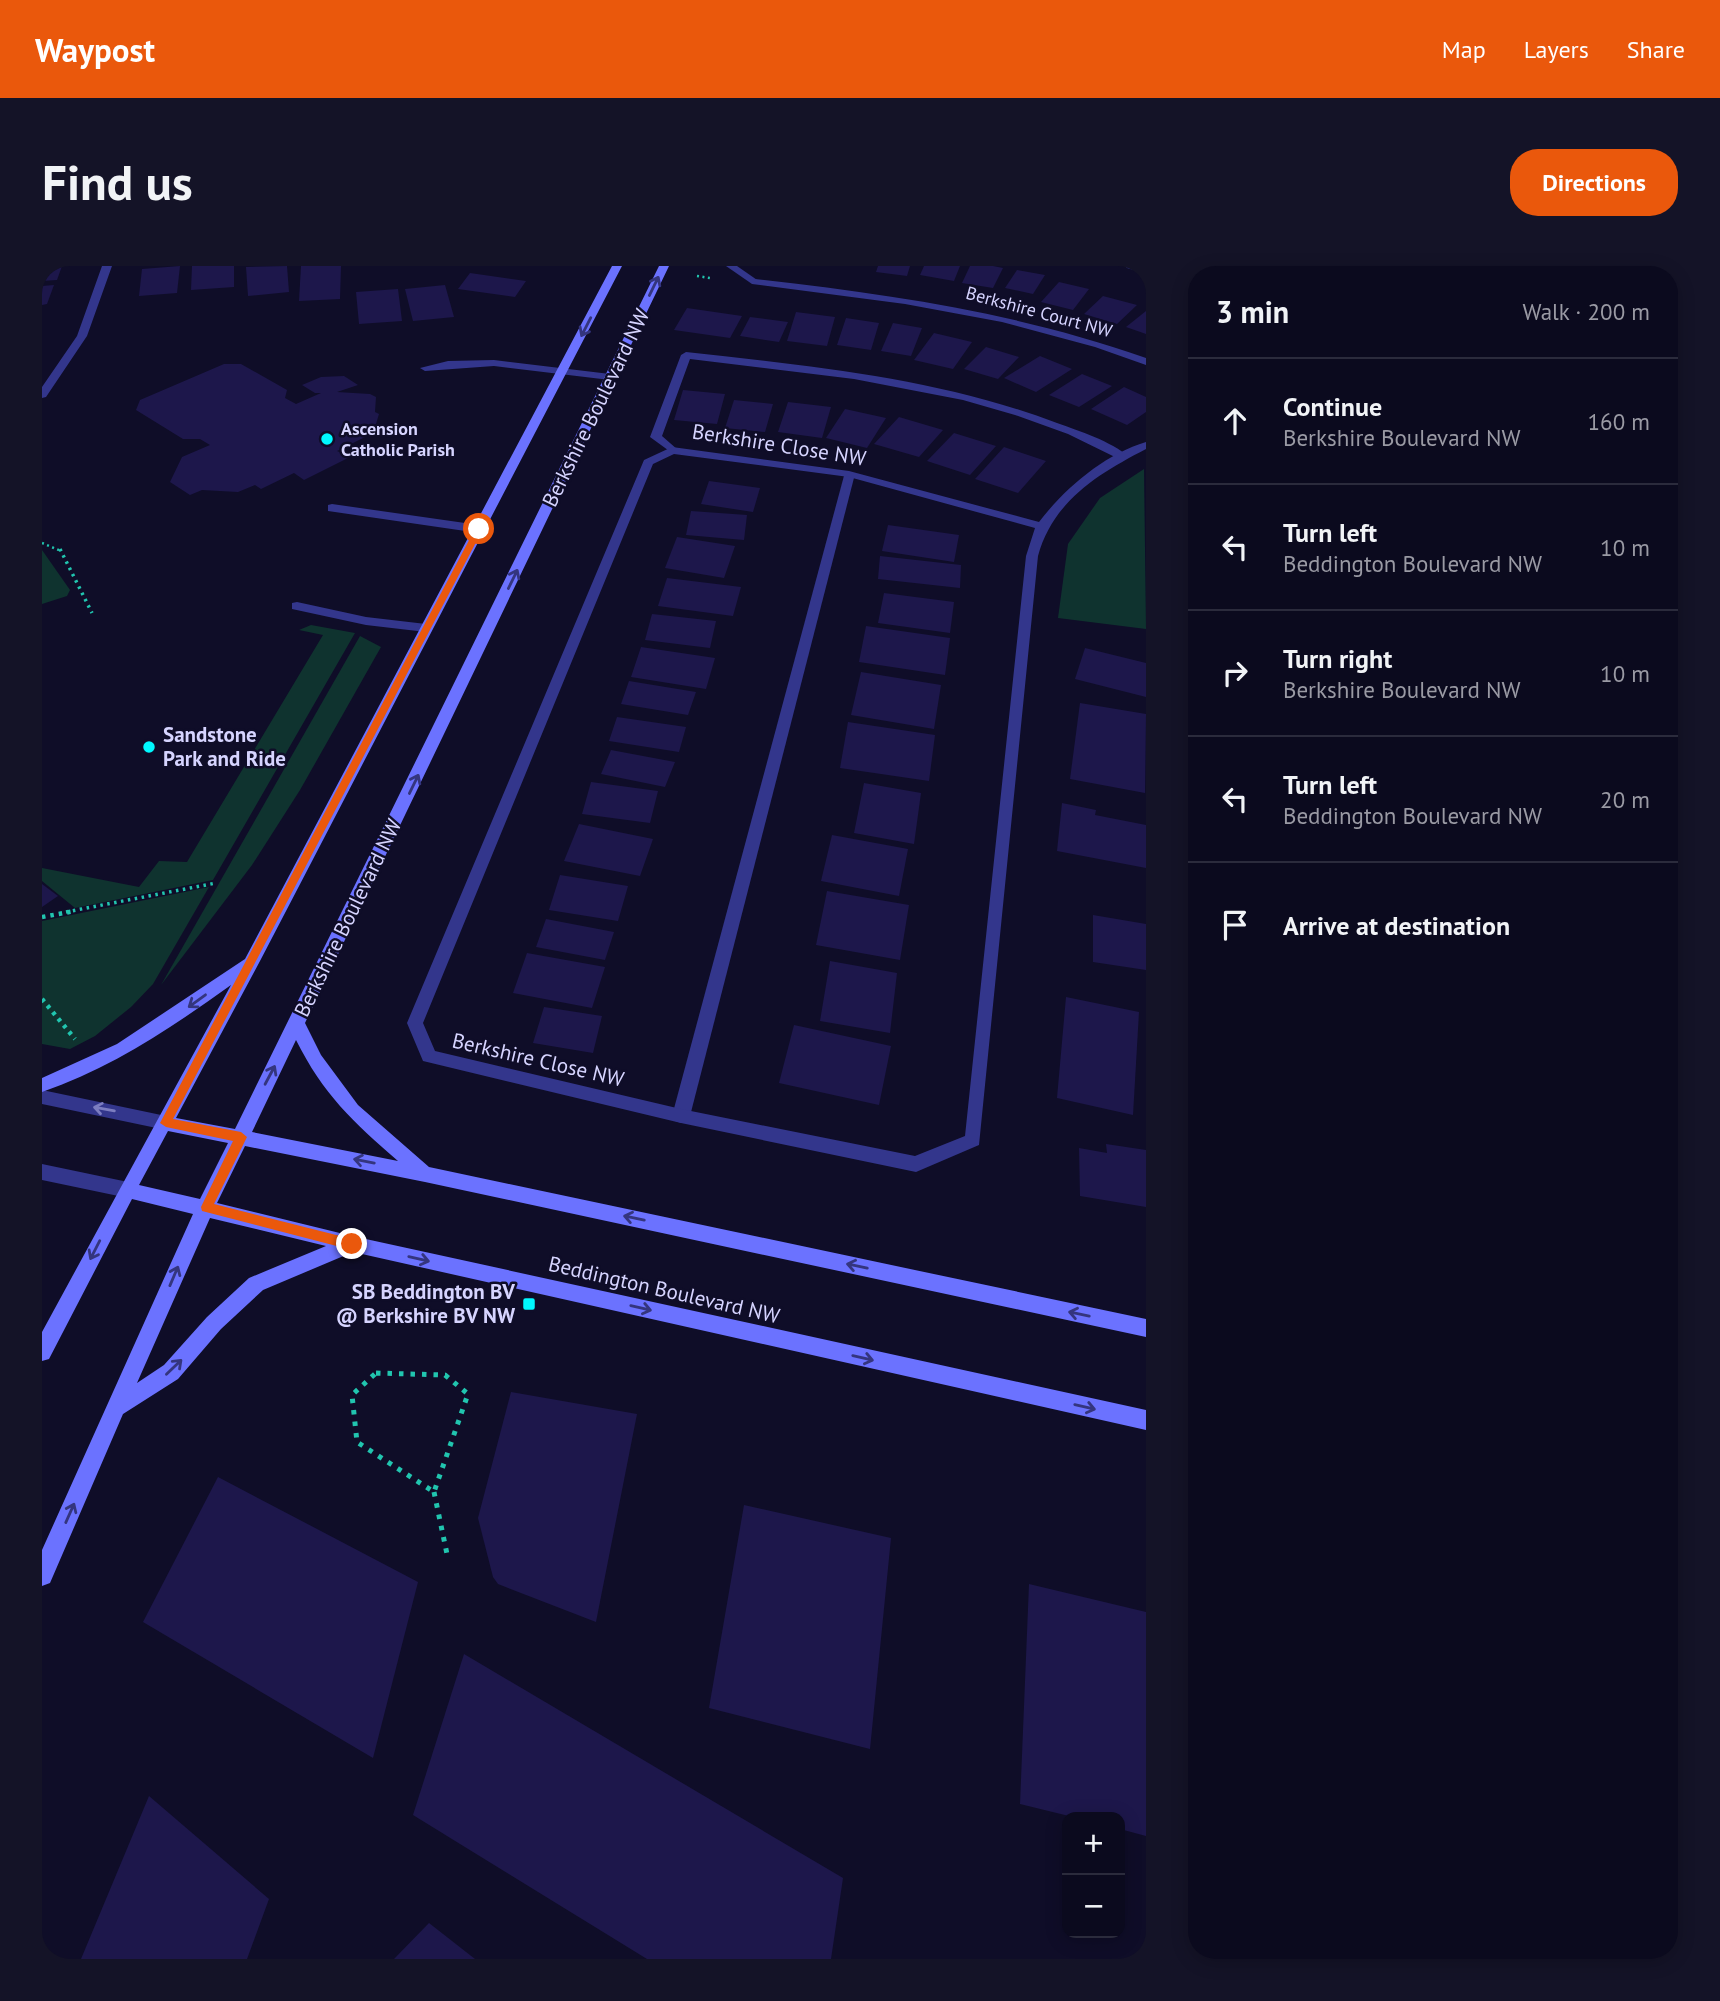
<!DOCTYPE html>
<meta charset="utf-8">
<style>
:root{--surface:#0b0a1e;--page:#141327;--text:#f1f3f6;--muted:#9a9aa4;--line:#2b2b3c;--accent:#ea580c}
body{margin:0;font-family:"PT Sans",sans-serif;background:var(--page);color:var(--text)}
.controls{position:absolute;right:21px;bottom:21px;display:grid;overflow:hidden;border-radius:14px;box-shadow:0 4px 18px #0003}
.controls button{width:63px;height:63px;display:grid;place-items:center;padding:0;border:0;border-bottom:2px solid var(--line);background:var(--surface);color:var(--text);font:35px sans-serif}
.stop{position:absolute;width:21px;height:21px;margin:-16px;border:5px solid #ea580c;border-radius:50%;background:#fff}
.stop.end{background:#ea580c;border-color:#fff;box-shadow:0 2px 7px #0008}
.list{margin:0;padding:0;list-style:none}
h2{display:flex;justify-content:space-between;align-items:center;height:91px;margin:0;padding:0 28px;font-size:30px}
h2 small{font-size:23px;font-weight:400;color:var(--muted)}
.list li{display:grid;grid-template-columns:46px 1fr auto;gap:21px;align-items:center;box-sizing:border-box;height:126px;padding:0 28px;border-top:2px solid var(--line)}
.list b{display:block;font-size:26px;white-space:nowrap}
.list p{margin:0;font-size:23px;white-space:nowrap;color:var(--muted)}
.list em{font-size:23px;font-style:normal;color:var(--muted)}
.icon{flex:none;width:38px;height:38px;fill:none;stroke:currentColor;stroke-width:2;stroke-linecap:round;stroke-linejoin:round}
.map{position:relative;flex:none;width:1104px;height:1693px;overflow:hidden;border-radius:28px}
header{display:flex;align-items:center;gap:42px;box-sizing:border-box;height:98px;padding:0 35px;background:var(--accent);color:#fff}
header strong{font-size:33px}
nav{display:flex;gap:38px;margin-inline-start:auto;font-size:24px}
.intro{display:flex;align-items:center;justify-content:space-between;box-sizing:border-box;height:168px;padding:0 42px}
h1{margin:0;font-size:49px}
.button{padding:18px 32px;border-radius:28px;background:var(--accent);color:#fff;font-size:24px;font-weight:700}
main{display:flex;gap:42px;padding:0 42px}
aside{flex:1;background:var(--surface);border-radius:28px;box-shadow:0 4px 18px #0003}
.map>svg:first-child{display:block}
</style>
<header>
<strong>Waypost</strong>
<nav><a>Map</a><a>Layers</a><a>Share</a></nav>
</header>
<div class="intro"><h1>Find us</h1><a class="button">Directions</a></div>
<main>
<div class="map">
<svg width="1104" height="1693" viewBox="0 0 1104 1693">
<rect width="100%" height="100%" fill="#0f0d28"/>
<g fill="#0f332f">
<polygon points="1102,203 1104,363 1016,352 1026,278 1058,232"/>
<polygon points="0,284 28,324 25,330 0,338"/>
<polygon points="269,359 313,367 171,614 33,642 0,615 0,602 97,621 117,595 145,596 281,369 257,364"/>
<polygon points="318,370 339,381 258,524 210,599 119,719"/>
<polygon points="167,621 111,718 89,741 53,770 28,783 0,778 0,655"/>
</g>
<g fill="#1d174b">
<polygon points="0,0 20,0 15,14 0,15"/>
<polygon points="138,0 135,27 97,30 100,3"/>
<polygon points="150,0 192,0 192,21 149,24"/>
<polygon points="245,0 247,26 206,30 204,1"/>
<polygon points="259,0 299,0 298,33 257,35"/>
<polygon points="836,0 868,0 865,10 834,6"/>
<polygon points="882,0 918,0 912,15 878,9"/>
<polygon points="928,0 951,0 961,2 951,22 920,17"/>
<polygon points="975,4 1003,9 991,28 963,22"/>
<polygon points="428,7 484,15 473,31 416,23"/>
<polygon points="1017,16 1047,23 1031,44 999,36"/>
<polygon points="12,19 5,38 0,39 0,20"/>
<polygon points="403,19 412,51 371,55 363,23"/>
<polygon points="356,23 360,55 317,58 314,26"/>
<polygon points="1061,30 1095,39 1075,58 1042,48"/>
<polygon points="645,42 700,50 688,72 632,64"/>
<polygon points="1104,45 1104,68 1084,61"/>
<polygon points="754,46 793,51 785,80 745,75"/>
<polygon points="708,51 746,56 737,76 698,70"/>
<polygon points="804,52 837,57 829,84 795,79"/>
<polygon points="851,57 880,62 869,90 839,85"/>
<polygon points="892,67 930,76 911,103 872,94"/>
<polygon points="944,81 977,91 956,113 922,103"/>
<polygon points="998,90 1030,103 994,126 962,112"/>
<polygon points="182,98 199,98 245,124 243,132 254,138 279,127 273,127 260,119 279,111 302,110 316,119 295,126 328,128 334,131 333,146 337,148 334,158 320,167 325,170 295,185 308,191 262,214 252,207 219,223 213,219 196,226 160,224 148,229 128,216 140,191 168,179 158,173 141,173 94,144 98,134"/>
<polygon points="1040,108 1070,120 1037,141 1007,129"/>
<polygon points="1082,121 1104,131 1104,146 1085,159 1049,143"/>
<polygon points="641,124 683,128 675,158 632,154"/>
<polygon points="692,134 731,138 723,166 683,162"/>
<polygon points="746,136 789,141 780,172 736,166"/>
<polygon points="803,143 844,152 825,182 784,172"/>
<polygon points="857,151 901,164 877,191 832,178"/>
<polygon points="912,167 954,180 928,209 885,195"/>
<polygon points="962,181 1004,195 976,227 933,213"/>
<polygon points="667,215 718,222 711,246 659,238"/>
<polygon points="649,245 705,249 702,274 644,269"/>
<polygon points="846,259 917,269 912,296 840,285"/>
<polygon points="635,271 693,280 682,312 623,302"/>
<polygon points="838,290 919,299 918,322 836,313"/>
<polygon points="625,312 699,321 691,350 616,340"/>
<polygon points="842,327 912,336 908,367 836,357"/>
<polygon points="610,348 674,355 668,382 603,374"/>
<polygon points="824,360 908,372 903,409 817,396"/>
<polygon points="599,381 673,392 664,423 589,411"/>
<polygon points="1043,382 1104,397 1104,431 1033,413"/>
<polygon points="819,406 899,419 892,463 809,449"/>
<polygon points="587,415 654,426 646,449 579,438"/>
<polygon points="1038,437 1104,448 1103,527 1028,513"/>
<polygon points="575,451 644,461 637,486 567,475"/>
<polygon points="806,456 893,469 887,515 798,502"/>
<polygon points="569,484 633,496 623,521 559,508"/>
<polygon points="549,516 616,525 608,557 540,548"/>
<polygon points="822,517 879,527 872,578 812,567"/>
<polygon points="1020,537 1054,544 1053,549 1104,559 1104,602 1015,585"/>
<polygon points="537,558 611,573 598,610 522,595"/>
<polygon points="790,569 866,583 857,630 779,615"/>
<polygon points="518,609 586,620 576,655 507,644"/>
<polygon points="0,618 16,630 0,641"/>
<polygon points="785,625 867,639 858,694 774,679"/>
<polygon points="1051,649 1104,658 1104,704 1051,696"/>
<polygon points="504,653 572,666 563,694 494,681"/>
<polygon points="485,687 563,701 550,742 471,727"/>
<polygon points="788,695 855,707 848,767 778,755"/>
<polygon points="1024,731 1097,746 1091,849 1015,832"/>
<polygon points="502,741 560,750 551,787 491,777"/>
<polygon points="752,759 849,780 837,839 737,817"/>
<polygon points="1064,878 1104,884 1104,941 1038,930 1037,882 1065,887"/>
<polygon points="469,1126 595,1148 554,1356 456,1318 451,1311 436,1252"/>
<polygon points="176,1211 376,1316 331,1492 101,1356"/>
<polygon points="702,1239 849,1272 828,1483 667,1442"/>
<polygon points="987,1318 1104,1346 1104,1570 1078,1563 1078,1551 1031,1551 978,1538"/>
<polygon points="422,1388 801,1612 789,1693 605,1693 371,1549"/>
<polygon points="107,1530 227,1633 205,1693 39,1693"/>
<polygon points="387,1657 433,1693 352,1693"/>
</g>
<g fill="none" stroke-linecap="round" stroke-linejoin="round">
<g stroke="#21c5af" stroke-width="2.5" stroke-dasharray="2 3.5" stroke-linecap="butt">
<polyline points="655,10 668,12"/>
<polyline points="0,277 19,285"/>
</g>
<g stroke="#21c5af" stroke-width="3.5" stroke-dasharray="2.5 4.5" stroke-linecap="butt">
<polyline points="18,283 50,347"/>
<polyline points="24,646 174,617"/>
</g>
<g stroke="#21c5af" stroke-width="4.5" stroke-dasharray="3.5 5" stroke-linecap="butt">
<polyline points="0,651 33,645"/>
<polyline points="0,733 33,773"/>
</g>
<g stroke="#21c5af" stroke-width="5" stroke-dasharray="4.5 7" stroke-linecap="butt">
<polygon points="334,1107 403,1109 426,1128 392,1226 315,1176 310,1129"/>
<polyline points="392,1226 405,1288"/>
</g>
<g fill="#33368c" fill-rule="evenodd">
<polygon points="684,0 695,0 718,16 710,18"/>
<polygon points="1083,0 1104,2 1104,8 1085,2"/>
<path d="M644,86C769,100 896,112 1015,157C1037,165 1069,175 1087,191L1077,193L1026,168L973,149L921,134L812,113L648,93L620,170L636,184L630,187L608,171L639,89Z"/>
<polygon points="452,94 568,108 573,111 568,114 452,100 383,105 378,102 406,95"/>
<polygon points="803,206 813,208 648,850 645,855 639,857 633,855 630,850"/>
<polygon points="290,238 437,259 443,263 437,267 286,245 286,239"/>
<polygon points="255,336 324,351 384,358 390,362 384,366 324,359 250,343 250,337"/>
</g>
<g fill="#33368c" fill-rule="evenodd">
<polygon points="60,0 70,0 45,70 4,131 0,132 0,121 35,70"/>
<path d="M713,13C847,28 977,47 1104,92V99L1053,81L960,56L863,38L710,18V14Z"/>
<path d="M1104,176V183C1056,208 1011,235 996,290L937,879L874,906L639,857L381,795L365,757L602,194L630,181L807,205L997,256C1023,222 1063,188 1104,176ZM632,188L807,211L993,262L984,290L923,870L873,890L639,843L393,785L381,757L611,198Z"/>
</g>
<g fill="#33368c" fill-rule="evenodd">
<polygon points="0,824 124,850 130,852 133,857 130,862 124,864 0,838"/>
<polygon points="0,898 86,916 92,918 95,924 92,930 86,932 0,914"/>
</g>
<path fill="#6b72ff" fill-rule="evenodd" d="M570,0H580L218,695L134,852L193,863L617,0H627L263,757L279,789L316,839L387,901L1104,1053V1071L383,916L203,880L175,937L310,970L1104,1144V1164L311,986L221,1024L179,1063L136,1113L81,1148L8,1317L0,1320V1284L151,948L90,933L7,1093L0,1095V1066L189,719C129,762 70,802 0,826V812L75,778L203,693ZM254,774C281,828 311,856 356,895L210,866ZM126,865L186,877L158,933L97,919ZM168,952L284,980L207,1012L165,1051L122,1099L95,1117Z"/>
</g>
<defs><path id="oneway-shaft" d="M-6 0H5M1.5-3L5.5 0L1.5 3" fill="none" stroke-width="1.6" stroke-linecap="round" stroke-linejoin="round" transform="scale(1.75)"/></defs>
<g stroke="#34357e">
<use href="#oneway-shaft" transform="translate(612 20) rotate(-64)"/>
<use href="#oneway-shaft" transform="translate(544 61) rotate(117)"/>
<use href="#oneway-shaft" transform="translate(471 313) rotate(-64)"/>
<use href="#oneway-shaft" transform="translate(372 518) rotate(-64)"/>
<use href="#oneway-shaft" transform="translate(155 735) rotate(144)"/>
<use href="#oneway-shaft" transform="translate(228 809) rotate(-62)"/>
<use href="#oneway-shaft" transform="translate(322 895) rotate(-169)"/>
<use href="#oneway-shaft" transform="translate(592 952) rotate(-168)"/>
<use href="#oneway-shaft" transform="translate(53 984) rotate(117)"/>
<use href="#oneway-shaft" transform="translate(377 993) rotate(13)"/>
<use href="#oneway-shaft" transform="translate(815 1000) rotate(-168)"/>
<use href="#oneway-shaft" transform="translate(132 1010) rotate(-67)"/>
<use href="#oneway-shaft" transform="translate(599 1042) rotate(13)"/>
<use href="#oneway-shaft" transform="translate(1037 1048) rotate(-168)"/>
<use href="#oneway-shaft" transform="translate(821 1092) rotate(13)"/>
<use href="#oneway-shaft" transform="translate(132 1101) rotate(-44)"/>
<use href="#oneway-shaft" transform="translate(1043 1141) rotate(13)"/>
<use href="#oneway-shaft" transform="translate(28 1247) rotate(-66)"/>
</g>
<use stroke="#7c7dc0" href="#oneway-shaft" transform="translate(62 843) rotate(-170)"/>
<polygon fill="#ea580c" points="437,261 441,263 131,853 199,866 205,871 172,938 310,973 317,978 310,984 160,945 159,941 191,875 124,861 118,857 433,263"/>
<g fill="#00f8ff" stroke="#0f0d28" stroke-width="2.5">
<circle cx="285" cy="173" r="7"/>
<circle cx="107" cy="481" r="7"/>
<rect x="480" y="1031" width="14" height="14" rx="3.5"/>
</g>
<g text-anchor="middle" stroke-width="5" stroke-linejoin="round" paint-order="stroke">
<g font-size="18" fill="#d6d4ff" stroke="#0f0d28">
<text transform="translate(997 46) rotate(15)" y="6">Berkshire Court NW</text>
</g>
<g font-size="18" font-weight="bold" fill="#d6d4ff" stroke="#0f0d28" text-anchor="start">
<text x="299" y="169">Ascension<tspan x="299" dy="21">Catholic Parish</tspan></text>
</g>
<g font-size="21" fill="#d6d4ff" stroke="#0f0d28">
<text transform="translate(554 142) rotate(-64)" y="7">Berkshire Boulevard NW</text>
<text transform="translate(737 179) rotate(9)" y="7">Berkshire Close NW</text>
<text transform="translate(306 652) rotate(-64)" y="7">Berkshire Boulevard NW</text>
<text transform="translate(496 794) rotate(13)" y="7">Berkshire Close NW</text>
<text transform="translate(622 1024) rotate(13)" y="7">Beddington Boulevard NW</text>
</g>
<g font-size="21" font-weight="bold" fill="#d6d4ff" stroke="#0f0d28" text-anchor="start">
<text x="121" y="476">Sandstone<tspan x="121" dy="24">Park and Ride</tspan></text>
<text x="473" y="1033" text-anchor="end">SB Beddington BV<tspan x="473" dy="24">@ Berkshire BV NW</tspan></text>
</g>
</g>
</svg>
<div class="controls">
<button>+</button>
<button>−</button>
</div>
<div class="stop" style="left:437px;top:263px"></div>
<div class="stop end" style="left:310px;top:978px"></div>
</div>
<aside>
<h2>3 min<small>Walk · 200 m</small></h2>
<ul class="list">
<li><svg class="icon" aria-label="ahead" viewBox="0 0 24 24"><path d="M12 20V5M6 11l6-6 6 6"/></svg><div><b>Continue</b><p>Berkshire Boulevard NW</p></div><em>160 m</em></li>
<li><svg class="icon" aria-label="left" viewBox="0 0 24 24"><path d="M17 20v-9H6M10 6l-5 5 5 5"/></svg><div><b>Turn left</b><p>Beddington Boulevard NW</p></div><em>10 m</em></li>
<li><svg class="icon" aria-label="right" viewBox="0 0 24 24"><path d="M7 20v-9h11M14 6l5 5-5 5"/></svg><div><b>Turn right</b><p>Berkshire Boulevard NW</p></div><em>10 m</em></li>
<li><svg class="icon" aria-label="left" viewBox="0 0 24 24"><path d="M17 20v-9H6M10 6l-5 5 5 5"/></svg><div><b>Turn left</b><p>Beddington Boulevard NW</p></div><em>20 m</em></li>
<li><svg class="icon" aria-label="arrive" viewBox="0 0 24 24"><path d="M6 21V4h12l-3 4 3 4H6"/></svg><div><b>Arrive at destination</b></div></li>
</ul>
</aside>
</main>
